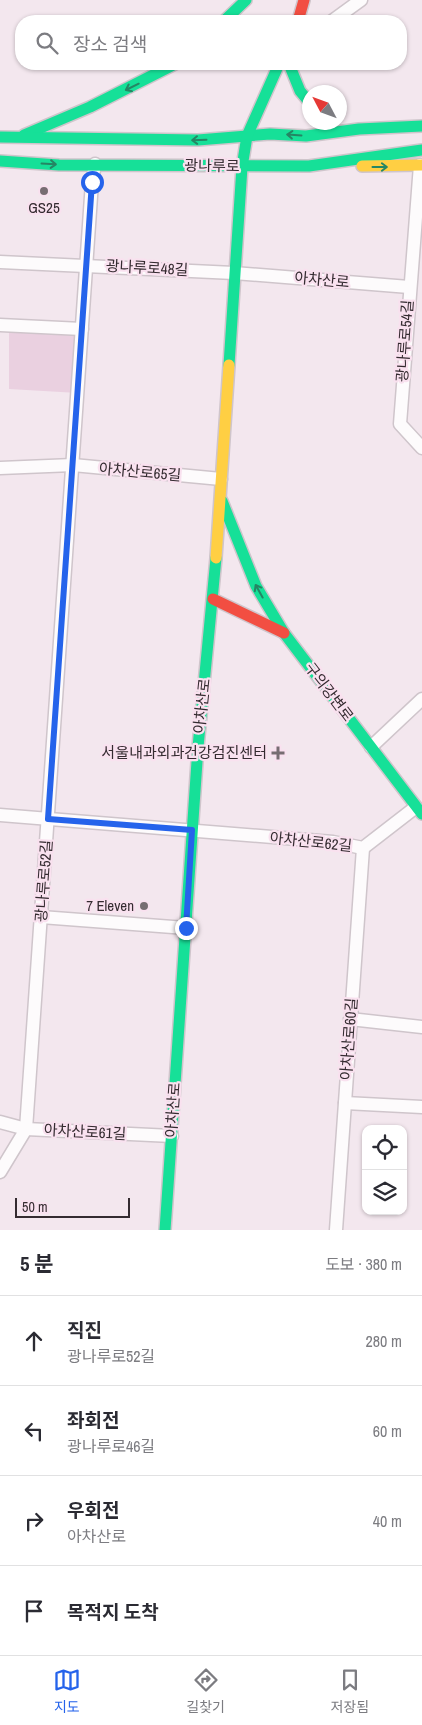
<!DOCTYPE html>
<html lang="ko">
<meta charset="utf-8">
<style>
:root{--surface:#fff;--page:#f7f7f7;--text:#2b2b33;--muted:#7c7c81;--line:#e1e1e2;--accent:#2563eb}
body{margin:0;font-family:"Archivo Narrow","Noto Sans KR",sans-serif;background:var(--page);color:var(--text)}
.controls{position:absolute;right:15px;bottom:15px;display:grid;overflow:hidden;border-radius:10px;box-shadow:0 1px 4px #0004}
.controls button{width:45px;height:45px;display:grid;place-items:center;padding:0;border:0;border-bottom:1px solid var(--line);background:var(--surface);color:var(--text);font:25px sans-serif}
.compass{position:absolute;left:302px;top:85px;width:45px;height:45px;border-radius:50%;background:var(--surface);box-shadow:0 1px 4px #0004;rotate:311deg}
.scale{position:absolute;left:15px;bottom:12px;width:115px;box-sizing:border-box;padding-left:5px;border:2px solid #342b30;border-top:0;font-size:14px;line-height:18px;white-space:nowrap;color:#342b30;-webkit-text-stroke:4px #f9e1ef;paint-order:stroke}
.stop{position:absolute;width:15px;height:15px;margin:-11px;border:4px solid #2563eb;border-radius:50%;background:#fff}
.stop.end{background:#2563eb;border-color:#fff;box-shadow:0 1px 5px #0008}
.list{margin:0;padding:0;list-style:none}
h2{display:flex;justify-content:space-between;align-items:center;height:65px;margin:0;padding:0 20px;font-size:21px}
h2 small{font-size:16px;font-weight:400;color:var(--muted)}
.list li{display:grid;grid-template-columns:32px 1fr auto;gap:15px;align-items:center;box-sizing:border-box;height:90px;padding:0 20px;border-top:1px solid var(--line)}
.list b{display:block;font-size:19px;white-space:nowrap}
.list p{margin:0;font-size:16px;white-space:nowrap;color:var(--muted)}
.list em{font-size:16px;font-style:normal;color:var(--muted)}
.icon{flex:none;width:28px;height:28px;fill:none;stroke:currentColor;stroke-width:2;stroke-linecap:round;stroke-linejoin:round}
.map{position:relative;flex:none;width:422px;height:1230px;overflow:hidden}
.search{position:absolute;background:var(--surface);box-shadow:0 1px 4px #0004;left:15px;right:15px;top:15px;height:55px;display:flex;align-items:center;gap:12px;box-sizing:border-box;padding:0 18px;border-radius:20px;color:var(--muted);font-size:19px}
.sheet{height:425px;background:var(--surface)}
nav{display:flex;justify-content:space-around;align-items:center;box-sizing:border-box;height:70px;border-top:1px solid var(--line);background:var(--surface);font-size:14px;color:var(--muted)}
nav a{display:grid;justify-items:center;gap:2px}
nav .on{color:var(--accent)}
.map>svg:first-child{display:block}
</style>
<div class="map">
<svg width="422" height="1230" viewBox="0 0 422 1230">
<rect width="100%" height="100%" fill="#f3e7ee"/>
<polygon fill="#ead0e0" points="9,326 82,329 78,393 9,389"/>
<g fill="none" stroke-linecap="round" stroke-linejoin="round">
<defs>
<g id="street">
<polyline points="332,21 361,0"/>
<polyline points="420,165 400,424 422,448"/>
<polyline points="0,262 234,273 409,287"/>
<polyline points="0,325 82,329"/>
<polyline points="0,468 73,465 221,479"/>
<polyline points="371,747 422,699"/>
<polyline points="0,815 333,842 363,848 416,807"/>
<polyline points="41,917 186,928"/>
<polyline points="350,1019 422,1027"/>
<polyline points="345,1103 422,1107"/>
<polyline points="0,1122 26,1129 172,1136"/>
<polyline points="0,1172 26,1129 92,182 95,164"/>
<polyline points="336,1230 363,848"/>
</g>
<g id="fast">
<polyline points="224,21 246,0"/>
<polyline points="289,64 300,91 310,103"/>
<polyline points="24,135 90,107 175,64"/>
<polyline points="0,137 198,140 270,134 306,136 359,129 422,126"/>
<polyline points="0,161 59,165 309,166 422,150"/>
<polyline points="229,365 242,167 247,136 279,64"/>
<polyline points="222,501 256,586 284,633 422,814"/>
<polyline points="165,1230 198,747 216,558"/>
</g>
<g id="slow">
<polyline points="362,166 422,165"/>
<polyline points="216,558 229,365"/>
</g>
<g id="jam">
<polyline points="298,21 304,0"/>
<polyline points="213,599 284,633"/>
</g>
</defs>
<use href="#street" stroke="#cfc5cb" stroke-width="15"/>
<use href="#fast" stroke="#cfc5cb" stroke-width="14"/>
<use href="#slow" stroke="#cfc5cb" stroke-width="14"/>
<use href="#jam" stroke="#cfc5cb" stroke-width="14"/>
<use href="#street" stroke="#fdfbfc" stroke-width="12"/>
<use href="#fast" stroke="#16e098" stroke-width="11"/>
<use href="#slow" stroke="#ffcf43" stroke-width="11"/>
<use href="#jam" stroke="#f24e42" stroke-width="11"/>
</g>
<defs><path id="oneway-shaft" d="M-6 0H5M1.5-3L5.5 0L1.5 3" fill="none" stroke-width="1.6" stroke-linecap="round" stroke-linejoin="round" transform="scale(1.25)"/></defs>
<g stroke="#258664">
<use href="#oneway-shaft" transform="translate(132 87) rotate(154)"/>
<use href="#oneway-shaft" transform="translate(294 135) rotate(-176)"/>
<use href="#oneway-shaft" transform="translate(199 140) rotate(178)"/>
<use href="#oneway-shaft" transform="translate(49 164) rotate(3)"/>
<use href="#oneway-shaft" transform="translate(380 167)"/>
<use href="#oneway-shaft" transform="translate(259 591) rotate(-119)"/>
</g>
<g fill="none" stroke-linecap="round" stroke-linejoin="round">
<polyline stroke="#2563eb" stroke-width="6" points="92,182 48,819 192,830 186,928"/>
</g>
<g fill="#776d72" stroke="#f9e1ef" stroke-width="2">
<circle cx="44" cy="191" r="5"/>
<path d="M275.5 745.5h5v5h5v5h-5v5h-5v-5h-5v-5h5z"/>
<circle cx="144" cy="906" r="5"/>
</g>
<g text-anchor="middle" stroke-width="4.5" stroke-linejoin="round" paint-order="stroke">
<g font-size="15" fill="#342b30" stroke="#f9e1ef">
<text transform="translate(212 166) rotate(1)" y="5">광나루로</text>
<text transform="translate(147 268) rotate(3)" y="5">광나루로48길</text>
<text transform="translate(322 280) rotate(5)" y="5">아차산로</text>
<text transform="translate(405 341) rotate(-86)" y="5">광나루로54길</text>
<text transform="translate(140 472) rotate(5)" y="5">아차산로65길</text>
<text transform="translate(329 692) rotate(53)" y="5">구의강변로</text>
<text transform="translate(202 706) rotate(-84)" y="5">아차산로</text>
<text transform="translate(311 842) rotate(6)" y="5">아차산로62길</text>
<text transform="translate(44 881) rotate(-86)" y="5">광나루로52길</text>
<text transform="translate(349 1039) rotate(-86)" y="5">아차산로60길</text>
<text transform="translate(173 1110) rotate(-86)" y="5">아차산로</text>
<text transform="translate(85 1132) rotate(3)" y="5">아차산로61길</text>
</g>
<g font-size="15" fill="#342b30" stroke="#f9e1ef" text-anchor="end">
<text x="44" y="213" text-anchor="middle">GS25</text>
<text x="267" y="758">서울내과외과건강검진센터</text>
<text x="134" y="911">7 Eleven</text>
</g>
</g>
</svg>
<div class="controls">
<button><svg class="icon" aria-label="locate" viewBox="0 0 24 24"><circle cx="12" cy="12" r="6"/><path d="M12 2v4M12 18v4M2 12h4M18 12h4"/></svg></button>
<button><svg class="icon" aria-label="layers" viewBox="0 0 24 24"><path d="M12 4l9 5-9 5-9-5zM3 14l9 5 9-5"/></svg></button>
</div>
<svg class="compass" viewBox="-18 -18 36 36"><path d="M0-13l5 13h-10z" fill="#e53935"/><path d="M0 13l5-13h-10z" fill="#7c7c81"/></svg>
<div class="scale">50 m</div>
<div class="stop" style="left:92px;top:182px"></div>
<div class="stop end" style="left:186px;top:928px"></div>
<div class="search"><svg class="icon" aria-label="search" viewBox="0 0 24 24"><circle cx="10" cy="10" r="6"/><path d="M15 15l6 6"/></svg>장소 검색</div>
</div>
<section class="sheet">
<h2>5 분<small>도보 · 380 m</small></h2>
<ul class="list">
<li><svg class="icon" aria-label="ahead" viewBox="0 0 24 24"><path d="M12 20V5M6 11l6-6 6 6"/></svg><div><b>직진</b><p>광나루로52길</p></div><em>280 m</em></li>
<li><svg class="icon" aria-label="left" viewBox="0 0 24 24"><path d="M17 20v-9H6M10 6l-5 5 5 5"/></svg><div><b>좌회전</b><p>광나루로46길</p></div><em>60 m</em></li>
<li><svg class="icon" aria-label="right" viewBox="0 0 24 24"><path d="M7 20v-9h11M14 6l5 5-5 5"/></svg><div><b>우회전</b><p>아차산로</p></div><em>40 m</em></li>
<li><svg class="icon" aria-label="arrive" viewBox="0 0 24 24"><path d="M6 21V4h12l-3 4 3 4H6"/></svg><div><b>목적지 도착</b></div></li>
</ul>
</section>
<nav>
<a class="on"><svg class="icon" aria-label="map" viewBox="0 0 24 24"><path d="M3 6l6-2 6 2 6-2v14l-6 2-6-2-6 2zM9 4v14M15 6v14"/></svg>지도</a>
<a><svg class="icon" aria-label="directions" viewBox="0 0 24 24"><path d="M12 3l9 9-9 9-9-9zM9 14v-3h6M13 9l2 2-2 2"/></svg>길찾기</a>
<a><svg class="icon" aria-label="saved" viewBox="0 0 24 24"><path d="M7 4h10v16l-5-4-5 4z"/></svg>저장됨</a>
</nav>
